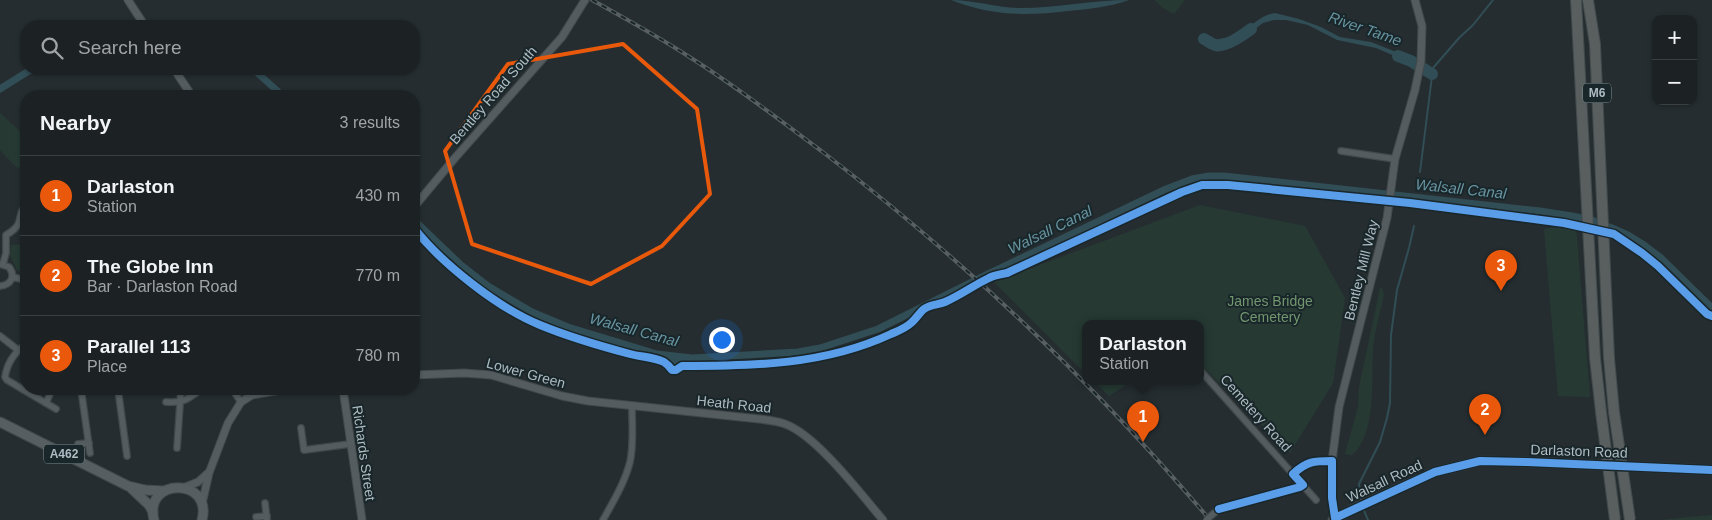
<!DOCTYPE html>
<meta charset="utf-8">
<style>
:root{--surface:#1c2224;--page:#252a2c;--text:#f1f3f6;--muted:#a0a4a6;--line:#3a3f41;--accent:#ea580c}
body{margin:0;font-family:Helvetica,sans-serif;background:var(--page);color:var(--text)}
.controls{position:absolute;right:15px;top:15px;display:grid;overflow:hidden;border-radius:10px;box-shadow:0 1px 4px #0004}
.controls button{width:45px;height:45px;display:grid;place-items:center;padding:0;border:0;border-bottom:1px solid var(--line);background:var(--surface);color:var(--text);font:25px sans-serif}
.you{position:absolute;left:721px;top:339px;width:18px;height:18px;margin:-12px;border:4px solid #fff;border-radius:50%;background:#1a73e8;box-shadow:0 0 0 8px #1a73e833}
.badge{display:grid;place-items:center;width:32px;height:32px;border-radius:50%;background:var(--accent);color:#fff;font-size:16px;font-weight:700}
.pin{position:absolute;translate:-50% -41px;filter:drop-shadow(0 1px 2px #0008)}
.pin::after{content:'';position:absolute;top:26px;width:18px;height:15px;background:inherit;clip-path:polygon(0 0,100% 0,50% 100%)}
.popup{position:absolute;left:1082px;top:320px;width:122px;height:65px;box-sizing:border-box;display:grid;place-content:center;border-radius:10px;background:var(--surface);filter:drop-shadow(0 1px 4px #0005);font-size:16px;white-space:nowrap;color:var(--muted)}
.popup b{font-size:19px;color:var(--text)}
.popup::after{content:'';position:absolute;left:50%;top:100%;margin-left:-10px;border:10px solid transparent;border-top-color:var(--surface)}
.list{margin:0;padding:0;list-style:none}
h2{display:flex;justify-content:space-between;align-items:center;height:65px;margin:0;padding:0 20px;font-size:21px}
h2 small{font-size:16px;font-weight:400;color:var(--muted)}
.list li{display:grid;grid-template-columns:32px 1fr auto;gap:15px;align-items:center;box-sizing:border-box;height:80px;padding:0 20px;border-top:1px solid var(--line)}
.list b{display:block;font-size:19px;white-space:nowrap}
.list p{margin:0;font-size:16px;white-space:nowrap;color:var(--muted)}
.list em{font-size:16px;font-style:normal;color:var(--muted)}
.icon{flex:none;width:28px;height:28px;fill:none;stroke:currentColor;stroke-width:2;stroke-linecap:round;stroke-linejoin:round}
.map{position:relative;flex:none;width:1712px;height:520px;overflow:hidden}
.search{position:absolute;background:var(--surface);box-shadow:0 1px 4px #0004;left:20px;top:20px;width:400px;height:55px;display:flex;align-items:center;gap:12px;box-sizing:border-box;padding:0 18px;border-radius:20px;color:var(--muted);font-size:19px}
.panel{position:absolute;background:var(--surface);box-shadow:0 1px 4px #0004;left:20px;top:90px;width:400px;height:305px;border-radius:20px}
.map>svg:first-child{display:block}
</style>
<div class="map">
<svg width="1712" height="520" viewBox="0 0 1712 520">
<rect width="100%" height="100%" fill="#252d30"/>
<g fill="#263a33">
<polygon points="1155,0 1185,0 1174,14 1163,8"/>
<polygon points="0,113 26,137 26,169 24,166 17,168 0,150"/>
<polygon points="1200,205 1305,226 1345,298 1333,383 1290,453 1201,365 1200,323 1086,323 1085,373 994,282"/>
<polygon points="1560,226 1576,226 1590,397 1558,396 1544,229"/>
<polygon points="26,244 26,274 17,270 10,255 11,245"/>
<path d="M1380,288H1382L1384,295C1380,313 1375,330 1373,348C1371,378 1377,434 1352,455L1345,454L1358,407L1359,387Z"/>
<polygon points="1094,381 1132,381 1109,396"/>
<polygon points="1712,515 1712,520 1659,520"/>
</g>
<g fill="#314d55">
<path d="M951,0C975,0 997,8 1020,8C1057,8 1092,0 1129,0C1109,7 1089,9 1068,11C1026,16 992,16 951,0Z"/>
<path d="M1275,13L1299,19L1321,27L1340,37L1371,42L1414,59L1413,66L1404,60L1376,48L1337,40L1308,25L1286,20H1274L1263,23L1239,41L1219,50L1202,42L1204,39C1207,38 1209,39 1212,40C1217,40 1234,36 1239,33C1252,27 1260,15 1275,13Z"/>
<polygon points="657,354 692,358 676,369 672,369"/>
</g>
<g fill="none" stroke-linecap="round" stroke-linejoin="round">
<g stroke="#314d55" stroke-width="2">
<polyline points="1420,172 1433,68 1459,38 1473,25 1493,0"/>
<polyline points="1361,501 1359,484 1380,442 1387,418 1390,403 1391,335 1397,290 1409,248 1414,226"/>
<polyline points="1363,508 1368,520"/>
</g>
<g stroke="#314d55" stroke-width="7">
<polyline points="131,26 155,25 172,26"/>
<polyline points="253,69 283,96"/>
<polyline points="0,89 32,69"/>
<polyline points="414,220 461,265 488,286 532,312 568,327 657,354 692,358 798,352 820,348 878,329 988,274 1166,189 1192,179 1209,176 1224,176 1540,211 1572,216 1592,220 1612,228 1628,235 1644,245 1660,257 1712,308"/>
</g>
<g stroke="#314d55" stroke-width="12">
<path d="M1204,39C1208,41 1211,44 1215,45C1225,48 1243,35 1251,29"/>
<polyline points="1398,56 1411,61 1432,74"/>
</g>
<defs>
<g id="minor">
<polyline points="1341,151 1395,159"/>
<polyline points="25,172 26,174"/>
<path d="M0,264L9,267C16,276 11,285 0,286"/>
<path d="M3,264L6,253V235C27,223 15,216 26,205"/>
<polyline points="12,277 26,280"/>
<polyline points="0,336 18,350"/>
<path d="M26,344C15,352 7,363 5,377L7,380L56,409"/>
<polyline points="1200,370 1316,500"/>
<polyline points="81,389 90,453"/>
<polyline points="118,389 127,456"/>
<polyline points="232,389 241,402"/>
<path d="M166,402C185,403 187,399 202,389"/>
<polyline points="46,403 50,394"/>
<polyline points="301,428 304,450 350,444"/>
<polyline points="78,444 89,443"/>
<polyline points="177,448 181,389"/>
<path d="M1293,474C1307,461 1314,461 1332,461"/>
<polyline points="265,503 267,520"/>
<polyline points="1219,509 1303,485"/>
<polyline points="256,517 267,516"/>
<path d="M603,520C613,502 625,482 630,462C634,444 632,425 632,407"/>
</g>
<g id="tertiary">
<polyline points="128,0 145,26"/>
<polyline points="174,69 192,96"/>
<polyline points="414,207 454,159 562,37 585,0"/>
<path d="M414,375L464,373L491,375L562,396L588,401L759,419C768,420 777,421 785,424C816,435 861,494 883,520"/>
<polyline points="343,389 362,520"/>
<polyline points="183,488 198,482 208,473"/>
<polyline points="202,504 209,473 228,423 241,402 252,395 287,389"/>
<polyline points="1335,518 1332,498 1332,461 1339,407 1387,218 1395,159 1415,90 1421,61 1422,26 1415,0"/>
</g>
<g id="primary">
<polyline points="0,422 128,486 145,490 164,491"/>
<polyline points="132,489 149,505 153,512"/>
<path d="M154,520C143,477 213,477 202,520"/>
<polyline points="1333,520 1357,507 1435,472 1480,461 1527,462 1712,470"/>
</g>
<g id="motorway">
<polyline points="1576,0 1595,358 1601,412"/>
<polyline points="1588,0 1595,44 1609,358 1614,412"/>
</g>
</defs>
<use href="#minor" stroke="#42494b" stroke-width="8"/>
<use href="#tertiary" stroke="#42494b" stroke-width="9"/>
<use href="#primary" stroke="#424a4d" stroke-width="11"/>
<use href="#motorway" stroke="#414a4c" stroke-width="12"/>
<use href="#minor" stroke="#545c5f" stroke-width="5.5"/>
<use href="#tertiary" stroke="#545c5f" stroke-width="7"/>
<use href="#primary" stroke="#575e61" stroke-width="9"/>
<use href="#motorway" stroke="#595e5f" stroke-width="10"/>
<defs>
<path id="rail" d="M592,0C626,19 659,37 691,58C737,87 780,120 824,153C965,261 1095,384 1210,520"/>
</defs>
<use href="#rail" stroke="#585f62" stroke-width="4"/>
<use href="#rail" stroke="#19262a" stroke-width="2" stroke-dasharray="5.5" stroke-linecap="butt"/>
<defs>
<polyline id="minor-bridge" points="1206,520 1219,509"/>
<g id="motorway-bridge">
<polyline points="1601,412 1615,520"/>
<polyline points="1614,412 1630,520"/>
</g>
</defs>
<use href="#minor-bridge" stroke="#42494b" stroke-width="8" stroke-linecap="butt"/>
<use href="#motorway-bridge" stroke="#414a4c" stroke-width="12" stroke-linecap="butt"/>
<use href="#minor-bridge" stroke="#545c5f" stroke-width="5.5"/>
<use href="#motorway-bridge" stroke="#595e5f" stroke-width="10"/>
<defs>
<g id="cycleway">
<path d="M414,228C441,263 498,308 540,325C569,337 600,346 630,354C641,357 654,357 664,362C667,364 670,367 672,370H676L682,366C753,366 825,365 891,334C898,331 906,328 911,323C916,319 919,313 924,309C931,304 938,305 945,302C961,295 974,285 989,278C994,275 1001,274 1007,273L1182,192L1202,185H1228L1410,203L1564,223L1614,234L1642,253L1658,266L1707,314L1712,316"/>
<path d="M1219,509L1300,487L1303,485L1293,474C1307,461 1314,461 1332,461V498L1335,518L1435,472L1480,461L1527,462L1712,470"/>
</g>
</defs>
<use href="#cycleway" stroke="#19262a" stroke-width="11"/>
<use href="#cycleway" stroke="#5a9eea" stroke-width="8"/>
</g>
<path fill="none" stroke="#e8590c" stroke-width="4" stroke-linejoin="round" d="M623,44L697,109L710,194L662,246L591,284L472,244L445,151L508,64Z"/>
<g text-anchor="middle" stroke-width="4" stroke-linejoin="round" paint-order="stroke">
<g fill="#19262a" stroke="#819095" stroke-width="1">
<rect x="1583" y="83.5" width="28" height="19" rx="4"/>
<rect x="44" y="444.5" width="40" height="19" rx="4"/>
</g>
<g font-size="12" font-weight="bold" fill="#adbdc3">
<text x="1597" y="97">M6</text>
<text x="64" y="458">A462</text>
</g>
<g font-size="14" fill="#adbdc3" stroke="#19262a">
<text transform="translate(493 95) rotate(-49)" y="5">Bentley Road South</text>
<text transform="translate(1361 270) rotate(-76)" y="5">Bentley Mill Way</text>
<text transform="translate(526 373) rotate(15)" y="5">Lower Green</text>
<text transform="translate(734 404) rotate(6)" y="5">Heath Road</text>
<text transform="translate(1256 413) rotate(48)" y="5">Cemetery Road</text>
<text transform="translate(1579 451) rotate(2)" y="5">Darlaston Road</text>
<text transform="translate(364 453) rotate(82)" y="5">Richards Street</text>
<text transform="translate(1384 481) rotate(-25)" y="5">Walsall Road</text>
</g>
<g font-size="14" fill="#72976e" stroke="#19262a">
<text x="1270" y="306">James Bridge<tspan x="1270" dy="16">Cemetery</tspan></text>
</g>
<g font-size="15" font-style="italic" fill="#6794a1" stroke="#19262a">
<text transform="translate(1365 29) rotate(19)" y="5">River Tame</text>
<text transform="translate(1461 189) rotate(6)" y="5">Walsall Canal</text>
<text transform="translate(1050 230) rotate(-26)" y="5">Walsall Canal</text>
<text transform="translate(634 330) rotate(15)" y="5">Walsall Canal</text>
</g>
</g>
</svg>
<div class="controls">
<button>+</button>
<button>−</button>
</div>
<div class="you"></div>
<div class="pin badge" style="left:1143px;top:442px">1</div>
<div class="popup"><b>Darlaston</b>Station</div>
<div class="pin badge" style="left:1485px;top:435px">2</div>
<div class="pin badge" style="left:1501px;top:291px">3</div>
<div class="search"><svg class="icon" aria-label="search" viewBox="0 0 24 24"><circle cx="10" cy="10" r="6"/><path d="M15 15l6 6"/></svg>Search here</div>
<section class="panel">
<h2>Nearby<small>3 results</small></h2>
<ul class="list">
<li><span class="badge">1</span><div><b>Darlaston</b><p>Station</p></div><em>430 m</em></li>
<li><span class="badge">2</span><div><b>The Globe Inn</b><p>Bar · Darlaston Road</p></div><em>770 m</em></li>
<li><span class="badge">3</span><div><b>Parallel 113</b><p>Place</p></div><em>780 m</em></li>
</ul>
</section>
</div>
